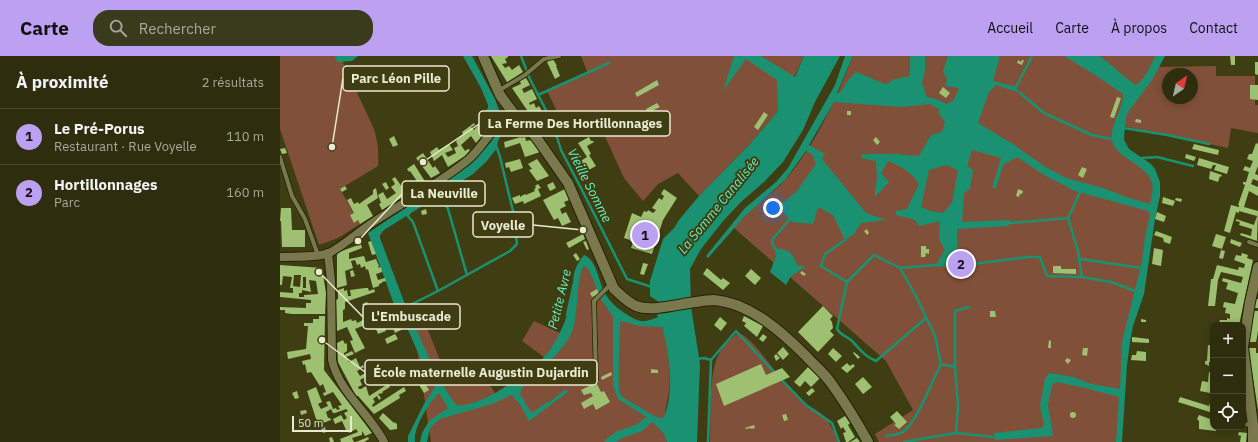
<!DOCTYPE html>
<html lang="fr">
<meta charset="utf-8">
<style>
:root{--surface:#2e2e0e;--page:#3a3a1c;--text:#f1f3f6;--muted:#a7a89e;--line:#494a2e;--accent:#bca0f2}
body{margin:0;font-family:"IBM Plex Sans",sans-serif;background:var(--page);color:var(--text)}
.controls{position:absolute;right:12px;bottom:12px;display:grid;overflow:hidden;border-radius:8px;box-shadow:0 2px 10px #0003}
.controls button{width:36px;height:36px;display:grid;place-items:center;padding:0;border:0;border-bottom:1px solid var(--line);background:var(--surface);color:var(--text);font:20px sans-serif}
.compass{position:absolute;left:882px;top:12px;width:36px;height:36px;border-radius:50%;background:var(--surface);box-shadow:0 2px 10px #0003;rotate:34deg}
.scale{position:absolute;left:12px;bottom:10px;width:60px;box-sizing:border-box;padding-left:4px;border:2px solid #e9ead2;border-top:0;font-size:11px;line-height:14px;white-space:nowrap;color:#e9ead2;-webkit-text-stroke:3px #3e3e12;paint-order:stroke}
.you{position:absolute;left:493px;top:152px;width:14px;height:14px;margin:-10px;border:3px solid #fff;border-radius:50%;background:#1a73e8;box-shadow:0 0 0 6px #1a73e833}
.badge{display:grid;place-items:center;width:26px;height:26px;border-radius:50%;background:var(--accent);color:#111;font-size:13px;font-weight:700}
.pin{position:absolute;translate:-50% -50%;border:2px solid #fff;box-shadow:0 1px 4px #0006}
.list{margin:0;padding:0;list-style:none}
h2{display:flex;justify-content:space-between;align-items:center;height:52px;margin:0;padding:0 16px;font-size:17px}
h2 small{font-size:13px;font-weight:400;color:var(--muted)}
.list li{display:grid;grid-template-columns:26px 1fr auto;gap:12px;align-items:center;box-sizing:border-box;height:56px;padding:0 16px;border-top:1px solid var(--line)}
.list b{display:block;font-size:15px;white-space:nowrap}
.list p{margin:0;font-size:13px;white-space:nowrap;color:var(--muted)}
.list em{font-size:13px;font-style:normal;color:var(--muted)}
.icon{flex:none;width:22px;height:22px;fill:none;stroke:currentColor;stroke-width:2;stroke-linecap:round;stroke-linejoin:round}
.map{position:relative;flex:none;width:978px;height:386px;overflow:hidden}
header{display:flex;align-items:center;gap:24px;box-sizing:border-box;height:56px;padding:0 20px;background:var(--accent);color:#111}
header strong{font-size:19px}
nav{display:flex;gap:22px;margin-inline-start:auto;font-size:14px}
.search{width:280px;height:36px;background:var(--page);display:flex;align-items:center;gap:10px;box-sizing:border-box;padding:0 14px;border-radius:16px;color:var(--muted);font-size:15px}
main{display:flex}
aside{flex:1;background:var(--surface)}
.map>svg:first-child{display:block}
</style>
<header>
<strong>Carte</strong>
<div class="search"><svg class="icon" aria-label="search" viewBox="0 0 24 24"><circle cx="10" cy="10" r="6"/><path d="M15 15l6 6"/></svg>Rechercher</div>
<nav><a>Accueil</a><a>Carte</a><a>À propos</a><a>Contact</a></nav>
</header>
<main>
<aside>
<h2>À proximité<small>2 résultats</small></h2>
<ul class="list">
<li><span class="badge">1</span><div><b>Le Pré-Porus</b><p>Restaurant · Rue Voyelle</p></div><em>110 m</em></li>
<li><span class="badge">2</span><div><b>Hortillonnages</b><p>Parc</p></div><em>160 m</em></li>
</ul>
</aside>
<div class="map">
<svg width="978" height="386" viewBox="0 0 978 386">
<rect width="100%" height="100%" fill="#3e3e12"/>
<g fill="#805138" fill-rule="evenodd">
<path d="M0,0H60L94,73C98,86 99,97 98,110L60,133L80,168L58,182L39,189L0,73Z"/>
<polygon points="301,0 524,0 498,55 471,87 419,140 398,117 378,128 363,145 344,122 317,63 288,78 267,35 308,18"/>
<path d="M573,0H881L876,11L936,10V20H975V49H978V77L951,72L948,92L843,70L839,87L878,121L863,232L847,275L839,386H599L595,378L633,354L606,305L454,172C463,161 472,152 483,144C491,137 499,131 506,123C536,88 556,43 573,0ZM888,18H912V42H888Z"/>
<path d="M304,199C317,204 318,226 325,238C331,248 340,255 350,261C358,265 366,268 374,263C376,266 381,269 382,272C388,283 391,321 389,334C387,352 380,368 387,386H151L131,252L138,249L169,327L189,319L199,312L215,337L253,313L264,301L242,285L254,265L280,277C285,266 290,253 292,241C295,221 291,216 304,199Z"/>
<path d="M457,277C470,278 490,310 500,321C507,329 519,344 527,350C530,352 533,352 536,354C547,360 554,374 558,386H430C431,362 428,315 440,296C444,289 451,283 457,277Z"/>
</g>
<g fill="#1a9271" fill-rule="evenodd">
<polygon points="56,0 78,0 72,5 58,6 55,2"/>
<path d="M183,0H192L215,43L218,52L226,68L218,85L217,92L206,106L193,118L104,174L100,179V182L126,251L159,324L176,349C186,352 209,341 219,335C230,328 242,321 252,313C273,296 286,269 292,242C295,222 290,217 304,199C318,205 318,227 326,239C331,247 338,253 346,258C360,267 363,267 378,261L377,259L380,256L379,246L370,240V225L383,183L394,172L399,164L419,140L471,87L498,55L497,24L466,3L443,35L454,0H481L515,21L524,0H560L535,46L523,74L503,106L484,126L462,145L444,164L421,193L410,213L411,251L420,308L417,386H387L384,378L370,363L338,343L333,330V261L321,243L309,214L304,210C296,218 299,262 291,278C285,290 275,300 266,309C259,317 241,328 240,338L250,355L254,357L257,356L286,333L288,336L249,365L235,339L233,338L212,348L160,363L150,372L147,386H140L142,377L149,365L168,352L159,337C149,347 133,371 135,386H128V380L144,348L155,331L147,317L125,267L115,251L88,177L191,108L210,87L217,76L211,57L203,58L208,52V49L201,32ZM341,265L360,270L382,271C389,293 395,341 383,362C375,362 368,356 361,352C355,348 345,344 340,338C337,333 340,275 340,266Z"/>
<path d="M565,0H573L557,37H560L569,23L576,16L605,28L609,27L612,24L630,20V0H645V15L642,27L647,41L656,43L667,48L674,44L679,32L665,30L667,24L663,15L668,0H720L713,25L736,31L740,37L716,29L709,36L698,67L733,88L764,110L786,122L826,133L846,141L870,148C871,142 874,133 872,127C868,108 833,102 832,83C830,67 844,53 843,38L815,19L784,0H820L855,29C863,27 872,8 875,0H885L872,24L849,55L846,61L845,69L844,84L849,93L871,108L875,113L880,126V140L875,163L864,238L853,270L850,286L847,309L842,386H836L839,341L801,331L776,326L772,329L768,349L773,380L715,384L714,377L761,372L764,369L760,350L765,323L769,317L793,321L811,328L840,333L842,286L862,206L865,181L870,159L868,155L795,135L764,119L737,101L723,109L716,132H712L721,102L692,94L687,110L693,114L690,133L684,137L682,166L731,164L728,170L677,173V210L656,209L665,194L659,183L660,165L639,170L635,164L616,159V155L627,153L639,128C632,116 620,110 608,105L601,117L609,126L595,141V137L597,121L596,105L581,102L582,98H615L639,100L651,79L662,76L665,66L658,56L660,54L650,48L622,51L554,46L529,89L545,98L542,103L586,157L606,164L581,167L574,178L565,184L553,159L538,151L533,168L512,166L509,164L499,150L516,136L536,108L532,98L526,95L505,124L465,160L428,202L426,200L465,152L496,126L508,112L555,29ZM666,109L678,114L672,147L663,157L650,155L641,151L649,114Z"/>
<path d="M495,193C509,193 512,196 517,209L525,211L511,220L506,229L490,216L496,200Z"/>
</g>
<g fill="none" stroke-linecap="round" stroke-linejoin="round">
<g stroke="#1a9271" stroke-width="2.5">
<polyline points="241,0 250,23 273,68 281,94 301,132 347,223 372,231"/>
<polyline points="736,31 752,0"/>
<polyline points="740,37 764,57 812,79 832,83 834,81"/>
<polyline points="258,39 329,7"/>
<polyline points="844,72 887,79 929,88"/>
<polyline points="862,102 877,101 913,110"/>
<polyline points="801,134 788,162 798,195 802,221"/>
<polyline points="161,135 168,153 187,219"/>
<polyline points="129,155 129,158 127,159 133,166 158,235"/>
<polyline points="729,167 788,162"/>
<path d="M565,184L545,198L541,210L567,226L557,273C562,281 566,279 572,285C580,293 585,301 596,305L646,262"/>
<polyline points="498,195 493,190 492,184 509,164"/>
<polyline points="800,203 862,212"/>
<polyline points="620,212 656,209 677,210 748,201 760,201 767,220 802,221 831,226 858,236"/>
<polyline points="567,226 594,199 620,212 636,240 655,280 661,308 675,311 678,349 676,377"/>
<polyline points="124,252 158,235 230,195 237,188 233,155 220,101 217,92 215,90"/>
<polyline points="287,259 294,227"/>
<polyline points="417,303 424,302 431,304 456,275 495,317"/>
<polyline points="675,311 675,255 689,251"/>
<polyline points="500,322 526,349 552,367 559,386"/>
<polyline points="159,331 189,319"/>
<polyline points="232,336 238,345"/>
<polyline points="251,359 268,347"/>
<path d="M606,380C611,379 620,379 624,375C638,364 652,325 661,308"/>
<polyline points="428,386 431,304"/>
<polyline points="624,386 676,377 713,381"/>
</g>
<polyline stroke="#1a9271" stroke-width="8" points="329,386 339,379 359,372 370,363"/>
</g>
<g fill="#9dc071" fill-rule="evenodd">
<polygon points="211,0 228,0 228,1 225,3 227,7 222,8 225,12 229,10 232,14 239,9 243,16 227,26"/>
<polygon points="950,0 955,0 955,9 951,9"/>
<polygon points="273,3 277,10 276,10 280,20 275,23 267,6"/>
<polygon points="738,4 741,6 742,4 744,4 742,9 737,7"/>
<polygon points="975,6 978,6 978,19 975,18"/>
<polygon points="246,22 250,29 242,33 244,37 252,33 257,43 249,47 250,49 254,47 256,52 259,50 262,55 264,54 265,55 259,61 263,66 264,65 266,68 268,67 270,70 268,71 270,75 264,79 232,32 241,28 240,25"/>
<polygon points="377,24 379,29 357,41 355,37"/>
<polygon points="970,29 978,29 978,44 970,43"/>
<polygon points="663,31 670,37 666,42 659,37"/>
<polygon points="837,41 841,42 834,62 830,61"/>
<polygon points="377,47 380,51 368,57 366,53"/>
<rect x="567" y="55" width="4" height="4"/>
<polygon points="484,56 488,59 478,74 474,71"/>
<polygon points="856,63 861,64 861,67 855,66"/>
<polygon points="194,67 195,69 191,71 194,74 199,68 207,74 196,87 191,80 181,89 185,95 188,93 190,94 185,100 168,111 162,99 154,105 150,96 157,91 159,94 169,88 173,94 165,97 168,101 176,97 174,92 178,90 176,85 183,78 182,76"/>
<polygon points="114,80 118,89 113,91 109,83"/>
<polygon points="241,81 241,82 245,81 246,85 251,84 260,96 245,101 240,87 225,92 224,86"/>
<polygon points="309,81 311,85 313,85 314,86 307,90 311,98 309,99 316,110 305,116 299,106 307,101 298,87"/>
<polygon points="596,81 600,86 597,89 593,84"/>
<polygon points="976,87 978,88 978,110 975,118 978,119 978,125 973,123 971,128 978,131 978,140 969,135 964,151 978,155 977,185 960,179 961,177 971,180 972,173 959,169 960,166 956,165 956,163 974,169 977,160 959,155 959,157 956,156 950,177 944,175 951,149 959,151 959,149 958,149 965,129 963,128 963,126 966,126 969,116 963,114 965,110 970,112 973,105 967,103 969,98 972,98"/>
<polygon points="914,88 939,94 938,99 912,93"/>
<polygon points="5,92 7,97 2,98 0,93"/>
<polygon points="143,97 153,112 155,110 160,117 151,122 136,102"/>
<polygon points="906,98 916,101 914,105 905,102"/>
<polygon points="919,102 949,111 947,118 934,114 936,109 933,109 931,113 917,109"/>
<polygon points="240,103 243,112 231,116 229,111 226,112 225,107"/>
<polygon points="257,103 269,120 257,125 249,114 252,113 248,108"/>
<polygon points="134,108 146,127 141,131 130,115 129,116 127,113"/>
<polygon points="802,111 807,113 803,122 798,119"/>
<polygon points="930,115 942,119 941,121 940,120 938,126 929,123"/>
<polygon points="115,121 127,138 102,154 99,148 101,147 98,139 103,136 107,143 116,137 111,131 115,128 112,123"/>
<polygon points="106,126 109,132 106,134 102,128"/>
<polygon points="273,126 276,132 270,135 267,129"/>
<polygon points="258,128 261,132 258,133 261,140 244,148 243,145 235,148 232,142 240,139 240,141 245,138 246,139 255,135 254,133 256,132 255,130"/>
<polygon points="65,130 67,133 62,136 60,133"/>
<polygon points="96,132 98,142 87,149 93,160 80,168 78,164 74,167 70,159 74,157 67,144 71,142 74,148 78,146 79,148 93,138 93,134"/>
<polygon points="285,133 289,144 284,146 286,150 280,153 282,158 286,156 291,166 282,170 278,162 274,164 263,144"/>
<polygon points="384,133 397,142 383,164 372,198 351,192 353,186 350,185 350,184 344,182 352,157 361,161 364,155 367,156 368,154 373,157 376,154 372,152 379,142 382,144 384,140 381,138"/>
<polygon points="738,133 743,135 742,138 740,138 739,141 736,140"/>
<polygon points="883,141 895,145 893,150 882,147"/>
<polygon points="896,142 902,143 901,146 895,144"/>
<polygon points="1,152 11,152 12,174 25,174 25,191 2,191 1,165 0,165"/>
<polygon points="146,153 147,158 142,159 141,155"/>
<polygon points="877,156 886,160 884,166 875,163"/>
<polygon points="587,173 589,177 587,179 584,175"/>
<polygon points="876,175 892,181 890,188 884,186 883,182 874,179"/>
<polygon points="303,178 305,183 289,192 286,187"/>
<polygon points="936,178 946,181 942,193 932,190"/>
<polygon points="951,183 962,187 960,191 950,187"/>
<polygon points="91,185 96,198 92,199 88,186"/>
<polygon points="306,185 309,193 307,194 303,186"/>
<polygon points="81,188 82,192 69,197 69,203 84,200 86,206 96,203 99,210 98,212 101,211 102,216 96,218 98,224 105,222 106,225 102,226 102,227 99,228 99,230 93,232 88,213 86,214 85,210 81,212 80,208 77,209 75,204 71,205 73,212 65,215 67,229 57,232 57,199 59,196"/>
<polygon points="641,190 646,190 646,193 649,193 649,198 646,197 645,201 641,201"/>
<polygon points="874,192 883,194 881,210 872,208"/>
<polygon points="941,194 945,195 943,203 939,202"/>
<polygon points="296,197 300,203 297,205 293,199"/>
<polygon points="962,197 968,199 967,202 973,204 959,269 938,269 940,264 947,264 947,262 950,263 950,258 945,257 946,252 943,251 944,246 955,248 958,237 946,233 948,227 942,225 943,222 961,227 963,221 941,216 938,224 935,250 928,250 931,223 933,223 937,209 958,214 959,211 964,212 965,208 954,204 956,199 961,200"/>
<polygon points="363,207 368,208 364,219 360,218"/>
<path d="M0,209L42,212L46,237L45,258H12L5,257V254H0V251L26,252V247H31V244L0,241V236L13,237V232H10L12,221L3,220L2,229H0ZM14,219H21L20,231L13,230ZM23,221H26V232H23ZM29,224L36,225L38,238L24,239V241H19V237H22V234L31,236Z"/>
<polygon points="773,210 781,210 781,213 796,213 796,218 773,217"/>
<polygon points="427,212 441,224 443,222 450,227 443,234 423,218"/>
<polygon points="471,213 481,222 475,229 465,220"/>
<polygon points="73,214 75,220 71,221 70,215"/>
<polygon points="522,215 526,218 524,220 520,217"/>
<polygon points="64,232 64,235 67,234 68,240 71,240 70,234 85,232 88,232 89,235 94,233 95,236 65,246 65,253 63,254 63,266 71,263 72,265 76,264 77,267 83,264 87,268 75,273 85,292 75,297 70,285 73,284 67,271 57,275 56,244 58,243 58,234"/>
<polygon points="317,233 319,238 312,241 310,237"/>
<polygon points="976,243 978,243 978,252 974,252"/>
<polygon points="87,246 93,260 88,262 82,248"/>
<polygon points="543,250 553,260 550,263 552,266 553,272 550,275 554,279 538,296 518,276"/>
<polygon points="108,254 113,266 122,262 127,271 115,277 111,267 108,268 103,256"/>
<polygon points="710,255 715,255 716,261 710,261"/>
<polygon points="973,255 978,255 978,275 976,286 969,286"/>
<polygon points="39,260 45,260 44,314 92,377 85,380 82,375 82,379 72,382 74,386 61,386 60,383 78,376 76,373 69,377 68,374 66,374 62,365 55,368 53,363 61,359 64,364 67,362 64,357 68,355 66,353 55,357 53,357 51,353 46,356 48,362 50,362 51,364 38,369 27,335 36,331 42,346 38,348 41,353 48,350 46,346 50,345 53,353 56,352 57,354 60,353 58,350 62,349 53,336 44,340 43,337 46,336 43,328 40,330 31,316 27,317 25,308 23,309 22,305 31,303 30,298 8,303 7,296 26,293 28,270 24,270 24,267 33,267 33,263 39,263"/>
<polygon points="464,260 483,270 477,281 464,270 466,267 462,265"/>
<polygon points="440,261 447,267 441,275 434,269"/>
<polygon points="861,263 866,264 866,266 861,266"/>
<polygon points="104,270 106,275 98,278 96,273"/>
<polygon points="115,278 118,283 107,288 105,283"/>
<polygon points="483,278 487,281 483,286 479,283"/>
<polygon points="852,281 869,283 869,287 852,286"/>
<polygon points="63,284 65,288 67,287 67,295 64,297 64,299 72,295 74,298 66,301 69,306 76,302 80,311 83,309 84,311 77,315 80,320 91,314 93,317 80,324 82,329 78,331 79,333 81,333 86,330 89,340 108,328 110,331 102,336 103,337 98,338 101,342 99,344 97,340 93,343 95,346 92,349 93,351 124,331 126,335 119,339 120,342 94,358 78,340 76,340 58,306 57,287"/>
<polygon points="769,284 771,285 771,292 768,292"/>
<polygon points="928,289 933,290 933,306 929,306 929,310 925,308 925,305 927,305"/>
<polygon points="503,291 509,298 503,304 497,297"/>
<polygon points="553,292 562,300 556,306 548,298"/>
<polygon points="803,292 808,292 807,300 802,299"/>
<polygon points="969,292 976,292 976,297 978,297 978,354 969,297"/>
<polygon points="857,295 866,296 866,305 851,304 852,299 856,299"/>
<polygon points="574,296 580,301 578,303 573,297"/>
<polygon points="496,298 500,302 496,305 494,300"/>
<polygon points="787,302 791,304 788,308 785,305"/>
<polygon points="567,307 570,310 573,308 575,310 567,317 561,312"/>
<polygon points="481,308 486,319 502,312 510,321 444,350 436,328"/>
<polygon points="528,311 540,322 531,331 525,325 520,331 514,326"/>
<polygon points="371,313 378,314 378,317 371,317"/>
<polygon points="331,316 332,319 322,324 321,321"/>
<polygon points="929,316 933,316 933,357 898,346 900,341 929,350 932,340 930,339 930,337 920,335 922,325 928,326"/>
<polygon points="141,321 149,334 144,337 136,324"/>
<polygon points="583,321 592,331 583,338 575,328"/>
<polygon points="313,328 313,330 317,328 321,336 324,335 330,346 316,354 313,348 304,353 301,347 313,340 311,337 304,339 301,334"/>
<polygon points="532,332 535,335 529,340 526,337"/>
<polygon points="17,335 19,342 15,343 12,337"/>
<polygon points="26,354 27,357 21,359 20,355"/>
<polygon points="617,355 627,366 619,373 614,369 616,368 610,361"/>
<circle cx="793" cy="359" r="3"/>
<polygon points="103,357 114,367 114,366 117,368 117,373 110,374 99,362"/>
<polygon points="506,358 508,364 504,365 502,359"/>
<polygon points="919,359 933,364 933,371 936,371 936,375 919,373 919,365 917,363"/>
<polygon points="565,360 570,367 568,369 575,381 568,386 566,386 563,377 566,376 563,371 561,373 557,365"/>
<polygon points="474,369 475,372 471,373 471,372 466,373 465,372"/>
<polygon points="45,371 46,376 43,377 41,372"/>
<polygon points="959,376 967,377 966,386 960,386 961,380 958,379"/>
<polygon points="52,381 54,386 50,386 49,382"/>
<polygon points="88,381 89,383 84,386 76,386"/>
<polygon points="577,382 580,386 570,386"/>
</g>
<g fill="none" stroke-linecap="round" stroke-linejoin="round">
<defs>
<g id="service">
<polyline points="223,32 245,19 264,3 279,0"/>
<polyline points="0,101 12,140 25,163 38,199"/>
<polyline points="969,186 978,189"/>
<polyline points="316,323 314,245 331,228"/>
<polyline points="963,368 973,369"/>
</g>
<g id="minor">
<path d="M48,197L51,225L52,304C59,336 90,358 104,386"/>
<path d="M0,201C12,200 38,202 49,197C63,190 78,176 92,167C124,146 159,128 189,103C203,91 216,64 234,58"/>
</g>
<g id="tertiary">
<path d="M203,0L220,39L234,58L242,63L258,84L288,127L334,233C341,239 347,246 356,250C372,256 399,248 416,246C422,245 428,244 434,244C470,247 502,276 526,300C534,309 544,317 551,327C564,345 577,366 588,386"/>
<polyline points="973,386 973,369 963,291 970,246 978,211"/>
</g>
</defs>
<use href="#service" stroke="#252404" stroke-width="5.5"/>
<use href="#minor" stroke="#252404" stroke-width="10"/>
<use href="#tertiary" stroke="#252404" stroke-width="12"/>
<use href="#service" stroke="#79794d" stroke-width="4"/>
<use href="#minor" stroke="#79794d" stroke-width="8"/>
<use href="#tertiary" stroke="#79794d" stroke-width="10"/>
</g>
<g text-anchor="middle" stroke-width="4" stroke-linejoin="round" paint-order="stroke">
<g font-size="13" font-style="italic" fill="#64f5c6" stroke="#3e3e12">
<text transform="translate(310 129) rotate(63)" y="5">Vieille Somme</text>
<text transform="translate(438 149) rotate(-51)" y="5">La Somme Canalisée</text>
<text transform="translate(279 243) rotate(-76)" y="5">Petite Avre</text>
</g>
</g>
<path fill="none" stroke="#e9ead2" stroke-width="1.5" d="M52 91L63 22M143 106L199 68M78 185L122 138M303 174L253 169M39 216L83 261M42 284L85 316"/>
<g fill="#e9ead2" stroke="#3e3e12" stroke-width="1.5">
<circle cx="52" cy="91" r="4"/>
<circle cx="143" cy="106" r="4"/>
<circle cx="78" cy="185" r="4"/>
<circle cx="303" cy="174" r="4"/>
<circle cx="39" cy="216" r="4"/>
<circle cx="42" cy="284" r="4"/>
</g>
<g fill="#3e3e12" stroke="#e9ead2" stroke-width="1.5">
<rect x="63" y="10" width="106" height="25" rx="4"/>
<rect x="199" y="55" width="191" height="25" rx="4"/>
<rect x="122" y="125" width="83" height="25" rx="4"/>
<rect x="193" y="156" width="60" height="25" rx="4"/>
<rect x="83" y="248" width="97" height="25" rx="4"/>
<rect x="85" y="304" width="232" height="25" rx="4"/>
</g>
<g font-size="13" text-anchor="middle" font-weight="bold" fill="#e9ead2">
<text x="116" y="27">Parc Léon Pille</text>
<text x="295" y="72">La Ferme Des Hortillonnages</text>
<text x="164" y="142">La Neuville</text>
<text x="223" y="174">Voyelle</text>
<text x="131" y="265">L'Embuscade</text>
<text x="201" y="321">École maternelle Augustin Dujardin</text>
</g>
</svg>
<div class="controls">
<button>+</button>
<button>−</button>
<button><svg class="icon" aria-label="locate" viewBox="0 0 24 24"><circle cx="12" cy="12" r="6"/><path d="M12 2v4M12 18v4M2 12h4M18 12h4"/></svg></button>
</div>
<svg class="compass" viewBox="-18 -18 36 36"><path d="M0-13l5 13h-10z" fill="#e53935"/><path d="M0 13l5-13h-10z" fill="#a7a89e"/></svg>
<div class="scale">50 m</div>
<div class="you"></div>
<div class="pin badge" style="left:365px;top:179px">1</div>
<div class="pin badge" style="left:681px;top:208px">2</div>
</div>
</main>
